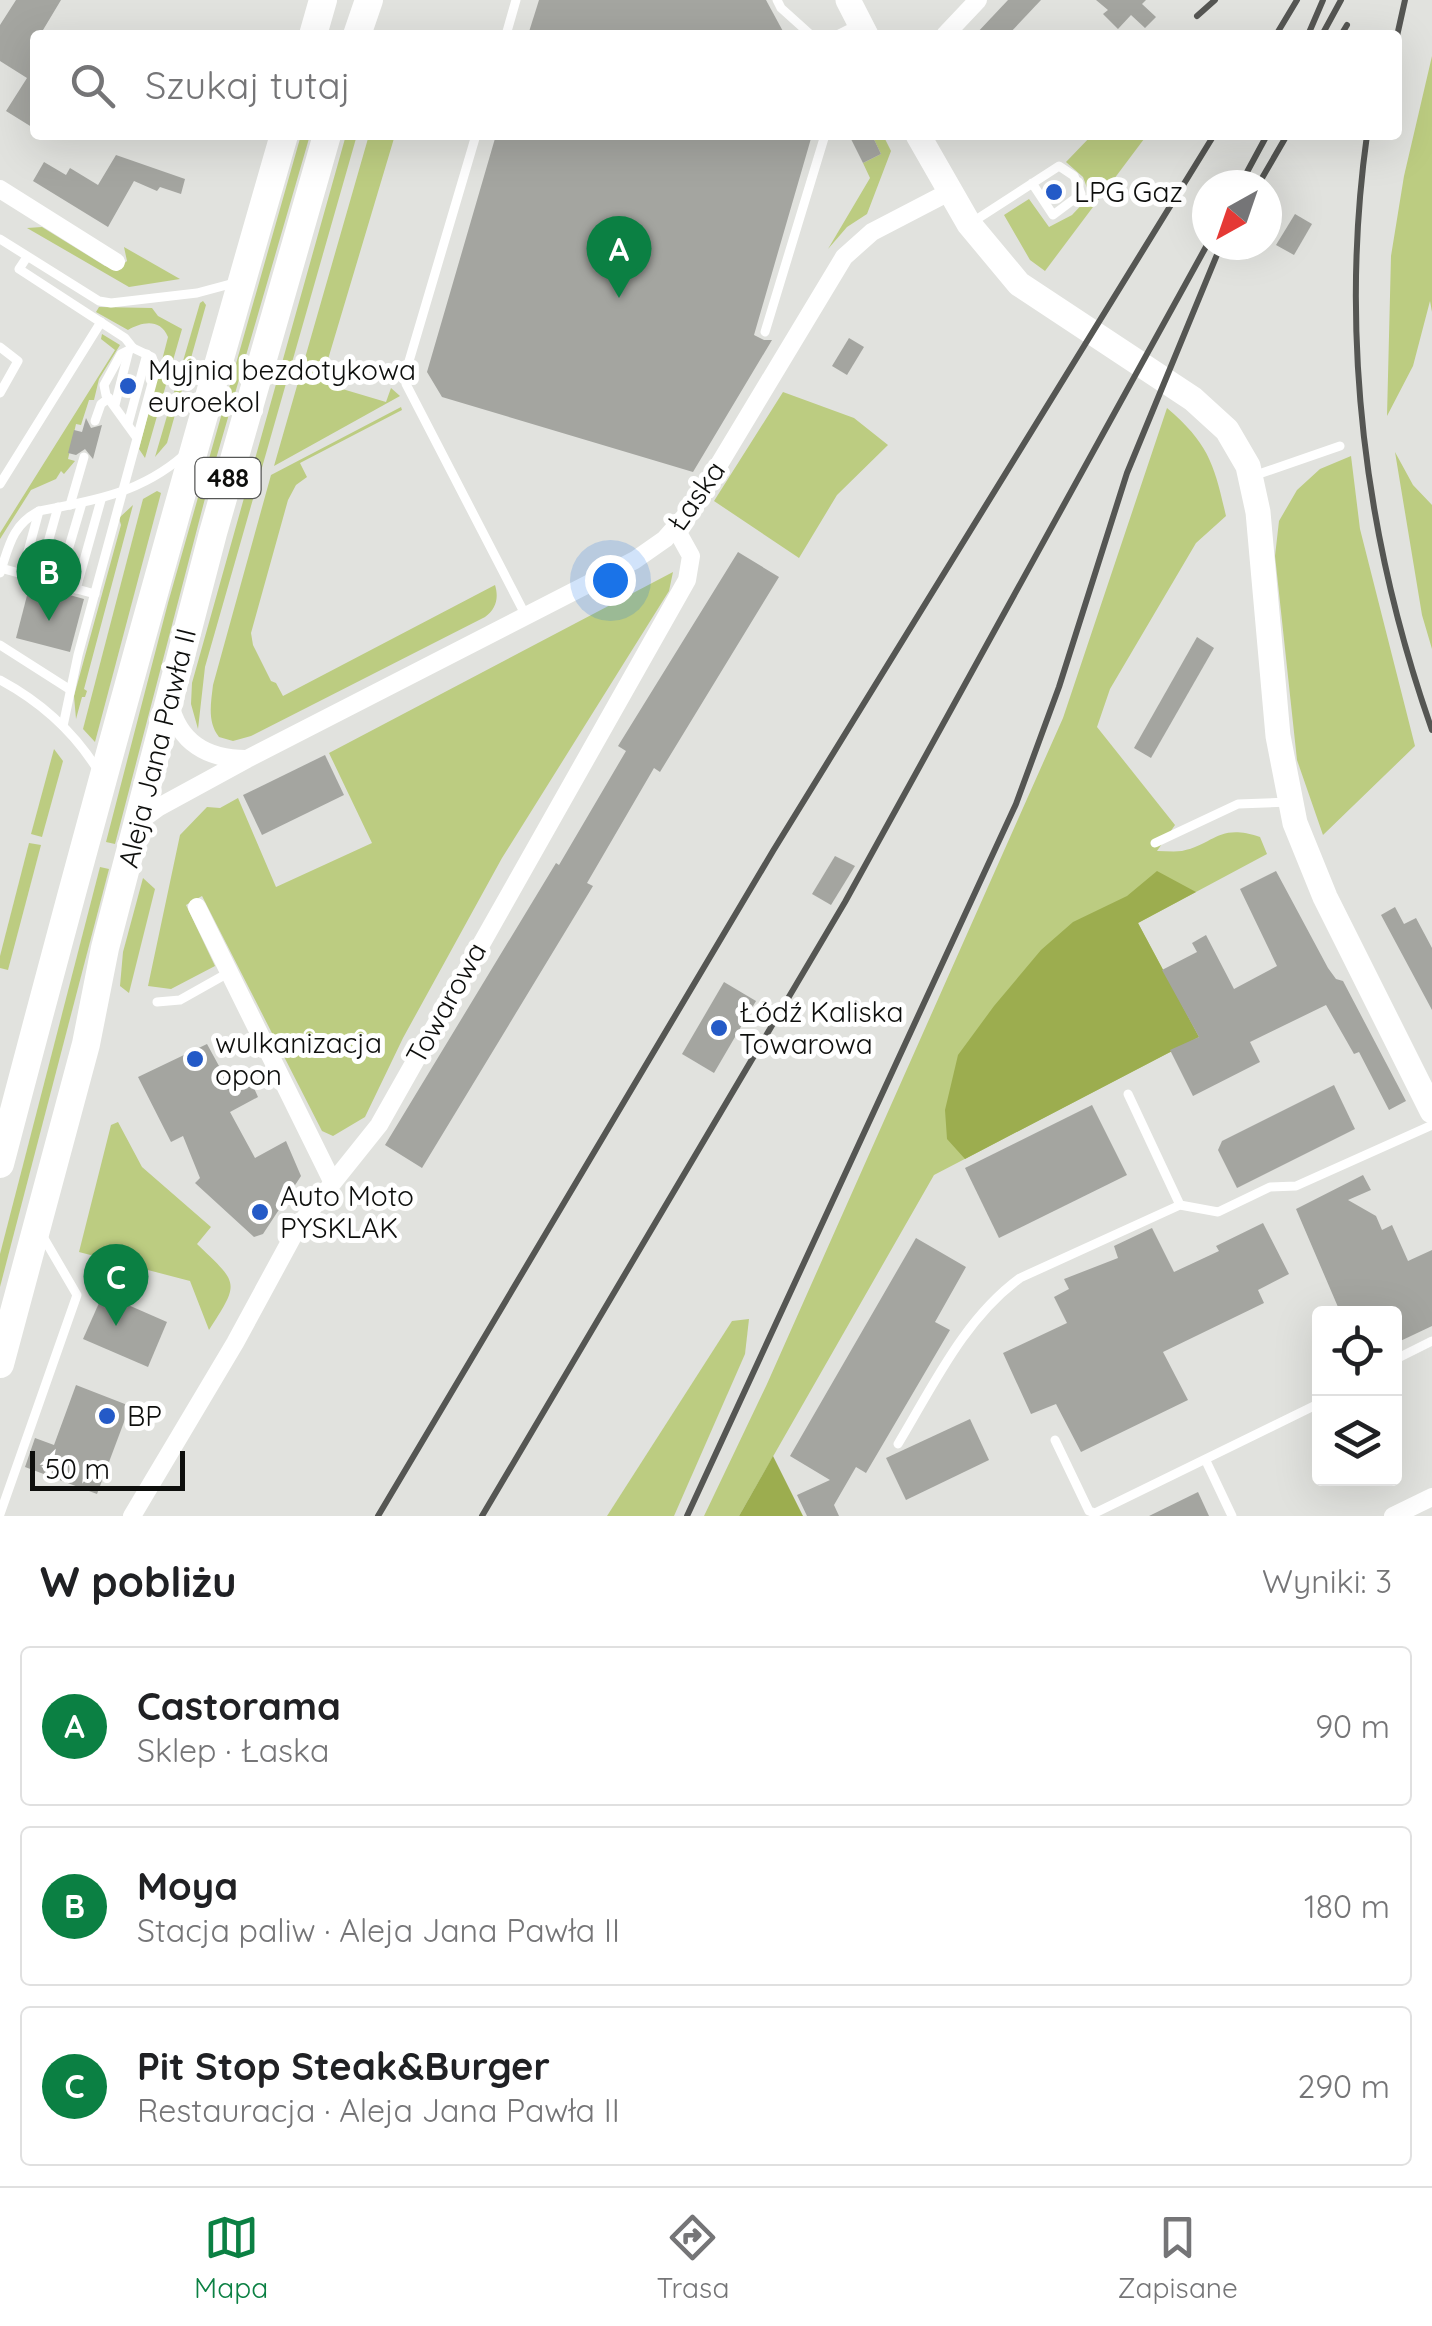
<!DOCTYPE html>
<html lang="pl">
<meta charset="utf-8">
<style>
:root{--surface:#fff;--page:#f6f6f6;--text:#202124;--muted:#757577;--line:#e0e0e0;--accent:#0b8043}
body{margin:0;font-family:Quicksand,sans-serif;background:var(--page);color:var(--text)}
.controls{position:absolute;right:30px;bottom:30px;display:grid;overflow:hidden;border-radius:10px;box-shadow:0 10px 40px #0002}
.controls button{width:90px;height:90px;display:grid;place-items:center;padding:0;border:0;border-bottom:2px solid var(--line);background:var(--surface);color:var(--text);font:50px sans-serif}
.compass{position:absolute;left:1192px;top:170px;width:90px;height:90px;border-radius:50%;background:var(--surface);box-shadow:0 10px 40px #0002;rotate:220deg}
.scale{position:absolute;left:30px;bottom:25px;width:155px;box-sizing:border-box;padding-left:10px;border:5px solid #0e0f0d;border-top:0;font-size:28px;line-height:35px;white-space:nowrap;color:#0e0f0d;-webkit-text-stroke:8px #fff;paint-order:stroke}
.you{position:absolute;left:610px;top:580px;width:35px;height:35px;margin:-25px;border:8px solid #fff;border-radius:50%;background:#1a73e8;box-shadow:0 0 0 15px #1a73e833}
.badge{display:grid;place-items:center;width:65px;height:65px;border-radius:50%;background:var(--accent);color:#fff;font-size:32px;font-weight:700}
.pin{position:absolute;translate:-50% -82px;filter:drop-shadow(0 2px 5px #0008)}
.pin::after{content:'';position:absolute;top:52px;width:35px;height:30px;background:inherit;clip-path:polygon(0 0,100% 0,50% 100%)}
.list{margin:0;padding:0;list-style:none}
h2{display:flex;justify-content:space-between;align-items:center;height:130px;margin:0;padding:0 40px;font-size:42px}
h2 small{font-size:32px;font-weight:400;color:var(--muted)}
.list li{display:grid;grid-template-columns:65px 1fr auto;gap:30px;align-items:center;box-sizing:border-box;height:160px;margin:0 20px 20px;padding:0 20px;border:2px solid var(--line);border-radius:10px}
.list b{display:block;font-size:38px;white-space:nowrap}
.list p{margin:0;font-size:32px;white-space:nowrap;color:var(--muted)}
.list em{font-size:32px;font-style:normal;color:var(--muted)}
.icon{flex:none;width:55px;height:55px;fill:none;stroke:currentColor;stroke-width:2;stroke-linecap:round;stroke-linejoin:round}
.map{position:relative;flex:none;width:1432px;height:1516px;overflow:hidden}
.search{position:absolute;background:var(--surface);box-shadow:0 10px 40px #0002;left:30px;right:30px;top:30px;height:110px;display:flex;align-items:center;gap:25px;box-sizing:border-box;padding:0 35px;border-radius:10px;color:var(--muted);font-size:38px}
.sheet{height:670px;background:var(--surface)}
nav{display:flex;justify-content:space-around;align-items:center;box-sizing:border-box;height:140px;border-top:2px solid var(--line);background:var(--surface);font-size:28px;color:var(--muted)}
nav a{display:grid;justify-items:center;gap:5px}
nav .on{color:var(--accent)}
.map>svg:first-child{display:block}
</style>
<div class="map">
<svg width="1432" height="1516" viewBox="0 0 1432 1516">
<rect width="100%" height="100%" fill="#e1e2de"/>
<g fill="#bccc81">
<polygon points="1432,56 1432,312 1430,301 1413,366 1387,416 1391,256 1404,176"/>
<polygon points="301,135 310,135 209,483 115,844 106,842 168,603"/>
<polygon points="346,135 357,135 205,667 198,729 191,704 192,683"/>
<polygon points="369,135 395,135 326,366 343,374 339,388 386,402 391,388 400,396 274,466"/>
<polygon points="872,135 883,135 891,151 867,214 847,227 828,249 870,178 863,163 881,154"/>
<polygon points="1092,135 1147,135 1045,271 1030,260 1004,215 1029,199 1049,227 1072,215 1090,196 1083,177 1066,162"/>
<polygon points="42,227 105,266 119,268 127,261 124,247 180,279 129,287 27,228"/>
<polygon points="203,301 206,305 167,443 155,457 200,303"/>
<path d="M99,307L152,308L158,316L182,329L145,458L139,449L168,337C160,318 142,322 128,330L96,312Z"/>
<polygon points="102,334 120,345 99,379 94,400 89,400 81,425 76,424 68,459 75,461 64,474 61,471 56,479 31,490 0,539 0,533 115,350 101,339"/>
<polygon points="783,392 854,418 888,445 837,495 799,558 714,501"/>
<path d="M401,407L402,410L300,463L307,477L296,485L288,500L251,633L253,645L271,681L276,683L283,696L495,585C499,598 496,609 485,617L251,736L233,741L219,737C207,722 211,703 213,685L271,475Z"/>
<path d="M1167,408C1209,444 1214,464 1226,516L1196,543L1110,689L1097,727L1175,825L1157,851C1165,851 1174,852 1182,851C1215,844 1218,823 1260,837L1267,854L1138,923L1199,1037L934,1175L739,1516H704L767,1384L1063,718Z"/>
<polygon points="1395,452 1413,485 1432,505 1432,649 1422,615"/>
<polygon points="1351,456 1360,529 1415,746 1323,835 1297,760 1275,556 1279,521 1297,490 1320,469"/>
<polygon points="157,491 161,493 95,742 83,729 143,499"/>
<polygon points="133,505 84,689 87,691 85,697 82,697 76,719 74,696 121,525 119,518"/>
<polygon points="673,572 669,591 502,858 403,1038 365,1117 333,1136 322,1131 202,896 186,905 215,966 171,989 148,986 180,835 207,807 220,808 238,798 276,887 372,843 329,753"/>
<polygon points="54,749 63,761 42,837 31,834"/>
<polygon points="29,843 41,845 8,970 0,968 0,956"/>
<polygon points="100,867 109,869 0,1287 0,1254"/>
<polygon points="143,878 155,889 129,993 120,986 123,952"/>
<path d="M118,1122L142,1167L211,1227L197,1244C239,1284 240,1282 209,1330L190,1281L79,1252L111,1125Z"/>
<polygon points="749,1319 745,1354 674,1516 607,1516 732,1321"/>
</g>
<g fill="#9cad4f">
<polygon points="1157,871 1196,892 1138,923 1199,1037 965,1159 947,1139 945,1110 958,1055 994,1006 1041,950 1073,922 1127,896"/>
<polygon points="773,1456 803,1516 739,1516"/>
</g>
<g fill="#a4a5a0">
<polygon points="16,0 61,0 40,35 35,35 35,129 6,111 27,78 0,61 0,25"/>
<polygon points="539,0 766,0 785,35 528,35"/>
<polygon points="1008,0 1041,0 1008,35 975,35"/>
<polygon points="1096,0 1146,0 1142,4 1156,17 1145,28 1131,15 1118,29 1103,14 1108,10"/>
<polygon points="496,135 812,135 754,335 764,340 772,340 693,472 442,397 427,372"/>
<polygon points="849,135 872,135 881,154 863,163"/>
<polygon points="116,155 185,179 181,194 160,187 157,191 134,181 108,227 33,181 44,162 66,175 70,168 98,185"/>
<polygon points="1295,214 1312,224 1294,255 1276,245"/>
<polygon points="849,338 864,347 847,375 832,366"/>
<polygon points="86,418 91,428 102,425 93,459 85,449 76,455 68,453 74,430 82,432"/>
<polygon points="738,552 779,577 660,772 654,768 587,883 593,886 422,1168 385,1145 556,863 559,865 626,751 618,746"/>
<polygon points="30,584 84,599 70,652 16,638"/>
<polygon points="1197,637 1214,648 1151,758 1134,748"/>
<polygon points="325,755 344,795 262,835 243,795"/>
<polygon points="835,856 855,866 831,905 812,894"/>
<polygon points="1276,871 1328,968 1336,979 1343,981 1406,1101 1389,1110 1359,1052 1354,1054 1326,1005 1250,1042 1260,1062 1193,1096 1170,1050 1199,1037 1162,970 1197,952 1192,943 1206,935 1234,989 1277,966 1240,889"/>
<polygon points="1395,907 1404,924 1416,918 1432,948 1432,1010 1381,915"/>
<polygon points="724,982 756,1001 714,1073 682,1054"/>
<polygon points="207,1044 231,1088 250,1079 258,1097 230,1112 255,1158 286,1141 301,1176 263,1234 254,1237 195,1183 200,1178 183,1136 171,1142 138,1077"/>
<polygon points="1334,1085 1355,1129 1237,1188 1218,1150 1222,1141"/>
<polygon points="1092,1105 1127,1175 999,1238 965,1168"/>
<polygon points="1363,1175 1371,1190 1348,1200 1376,1216 1382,1230 1392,1225 1408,1261 1432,1250 1432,1326 1394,1344 1394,1314 1341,1314 1296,1209"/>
<polygon points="1263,1223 1289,1274 1258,1290 1264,1303 1163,1352 1188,1400 1081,1452 1056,1404 1031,1414 1003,1353 1067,1323 1054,1297 1069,1289 1064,1279 1118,1258 1114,1246 1152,1228 1174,1272 1219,1251 1216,1246"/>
<polygon points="916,1238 966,1267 935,1322 950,1330 866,1473 856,1467 834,1505 839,1516 807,1516 797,1495 830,1480 790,1456"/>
<polygon points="103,1294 167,1322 148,1367 83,1339"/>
<polygon points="76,1385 130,1406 97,1494 25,1467 35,1438 54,1445"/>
<polygon points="970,1419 989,1460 906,1500 886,1458"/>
<polygon points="1198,1492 1209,1516 1149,1516"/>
</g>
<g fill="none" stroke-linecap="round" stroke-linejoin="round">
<g stroke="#fff" stroke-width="9">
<polyline points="777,0 781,8 811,35"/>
<polyline points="506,35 516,0"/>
<polyline points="837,35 857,25"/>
<polyline points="476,135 407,368 406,384 526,616"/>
<polyline points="971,223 1059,166 1074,176 1081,194 1053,215 1032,183"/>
<polyline points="0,239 99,301 111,303 197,293 238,282"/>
<polyline points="27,257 19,269 125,338 133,348"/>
<polyline points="765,332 825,135"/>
<polyline points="0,347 18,361 0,393"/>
<polyline points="115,405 129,350"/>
<polyline points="95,421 101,404 109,398"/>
<polyline points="128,424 147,354"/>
<polyline points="1253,476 1340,446"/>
<polyline points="0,484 101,322"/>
<polyline points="70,505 84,457"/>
<polyline points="1,568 95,594"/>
<path d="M0,573C9,546 12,525 39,511C93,501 141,493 184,455"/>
<polyline points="22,574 39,511"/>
<polyline points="38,578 58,507"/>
<polyline points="58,584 82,503"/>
<polyline points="76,589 101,500"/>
<polyline points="0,645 69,689"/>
<path d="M0,680C41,702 75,733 99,772"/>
<polyline points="63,726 78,655 156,369 152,357 133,348 121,354 104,385 106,395 137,438"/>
<polyline points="1155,843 1238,804 1289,802"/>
<polyline points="157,1002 180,1000 228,973"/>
<polyline points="1128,1094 1180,1205"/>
<polyline points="1394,1360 1432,1341"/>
<polyline points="1055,1440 1089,1511 1095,1513 1320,1403"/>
<path d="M898,1444C933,1386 964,1319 1020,1278L1180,1205L1218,1212L1270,1187L1296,1186L1432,1125"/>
<polyline points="1206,1461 1232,1516"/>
<polyline points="0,1514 77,1295 42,1235"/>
</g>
<g stroke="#fff" stroke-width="18">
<polyline points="945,35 978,0"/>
<polyline points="0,189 116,262"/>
<path d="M170,704C179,743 208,759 246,759"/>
<polyline points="137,823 159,807 247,759 635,560 665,539 694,506 844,257 872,232 949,192"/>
<polyline points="197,907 332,1181"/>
<polyline points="132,1516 235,1343 299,1225 379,1125 687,580 691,556 676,529"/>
<polyline points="1393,1516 1432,1497"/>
</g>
<g stroke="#fff" stroke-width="25">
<polyline points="848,0 866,35"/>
<polyline points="918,135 969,224 1019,284 1193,399 1227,430 1248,466 1258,512 1278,736 1295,823 1325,897 1432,1111"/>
</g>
<g stroke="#fff" stroke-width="28">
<polyline points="313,35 323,0"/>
<polyline points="357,35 369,0"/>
<path d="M0,1164C90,820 185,477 284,135"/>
<polyline points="0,1364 86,1044 105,948 213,533 327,135"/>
</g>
<g stroke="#555653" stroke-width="6">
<polyline points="1197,16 1215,0"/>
<polyline points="1276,35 1297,0"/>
<polyline points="1308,35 1323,0"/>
<polyline points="1322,35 1341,0"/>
<polyline points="1341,35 1347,25"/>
<polyline points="1397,36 1405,0"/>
<path d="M1367,135C1339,335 1365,540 1432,730"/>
<polyline points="1240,185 1267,135"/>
<polyline points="1258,185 1287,135"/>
<polyline points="378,1516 773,851 1214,135"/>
<polyline points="482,1516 845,902 1207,245"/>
<polyline points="687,1516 1016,804 1059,687 1127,473 1221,245"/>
</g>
</g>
<g fill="#245ac7" stroke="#fff" stroke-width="4">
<circle cx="1054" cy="192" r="10"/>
<circle cx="128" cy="386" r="10"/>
<circle cx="719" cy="1028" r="10"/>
<circle cx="195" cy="1059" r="10"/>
<circle cx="260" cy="1212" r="10"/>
<circle cx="107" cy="1416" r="10"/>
</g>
<g text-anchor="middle" stroke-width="10" stroke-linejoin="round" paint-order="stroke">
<rect fill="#fff" stroke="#565756" stroke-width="2.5" x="195.5" y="458" width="65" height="40" rx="8"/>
<g font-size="25" font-weight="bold" fill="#0e0f0d">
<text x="228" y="487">488</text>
</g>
<g font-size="28" fill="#0e0f0d" stroke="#fff" text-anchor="start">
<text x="1074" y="202">LPG Gaz</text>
<text x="148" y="380">Myjnia bezdotykowa<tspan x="148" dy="32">euroekol</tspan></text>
<text x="739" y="1022">Łódź Kaliska<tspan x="739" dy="32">Towarowa</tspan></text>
<text x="215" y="1053">wulkanizacja<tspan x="215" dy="32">opon</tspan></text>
<text x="280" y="1206">Auto Moto<tspan x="280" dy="32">PYSKLAK</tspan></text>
<text x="127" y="1426">BP</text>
</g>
<g font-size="28" fill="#0e0f0d" stroke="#fff">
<text transform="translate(696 496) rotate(-55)" y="10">Łaska</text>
<text transform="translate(157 748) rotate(-76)" y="10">Aleja Jana Pawła II</text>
<text transform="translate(446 1003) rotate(-61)" y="10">Towarowa</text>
</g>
</g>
</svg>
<div class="controls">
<button><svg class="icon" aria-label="locate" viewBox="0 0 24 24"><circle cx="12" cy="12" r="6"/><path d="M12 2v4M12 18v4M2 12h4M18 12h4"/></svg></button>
<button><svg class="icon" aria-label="layers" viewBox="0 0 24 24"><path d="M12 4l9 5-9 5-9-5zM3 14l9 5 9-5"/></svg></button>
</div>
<svg class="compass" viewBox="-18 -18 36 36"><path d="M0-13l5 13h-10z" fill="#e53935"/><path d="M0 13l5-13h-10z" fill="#757577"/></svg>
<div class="scale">50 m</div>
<div class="you"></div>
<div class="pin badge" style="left:619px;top:298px">A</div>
<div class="pin badge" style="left:49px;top:621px">B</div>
<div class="pin badge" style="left:116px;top:1326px">C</div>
<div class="search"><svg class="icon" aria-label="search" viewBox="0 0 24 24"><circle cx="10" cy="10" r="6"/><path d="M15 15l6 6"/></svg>Szukaj tutaj</div>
</div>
<section class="sheet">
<h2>W pobliżu<small>Wyniki: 3</small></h2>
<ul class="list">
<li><span class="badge">A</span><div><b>Castorama</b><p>Sklep · Łaska</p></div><em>90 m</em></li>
<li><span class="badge">B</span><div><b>Moya</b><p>Stacja paliw · Aleja Jana Pawła II</p></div><em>180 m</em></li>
<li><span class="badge">C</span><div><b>Pit Stop Steak&amp;Burger</b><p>Restauracja · Aleja Jana Pawła II</p></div><em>290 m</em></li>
</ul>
</section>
<nav>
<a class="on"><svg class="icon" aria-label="map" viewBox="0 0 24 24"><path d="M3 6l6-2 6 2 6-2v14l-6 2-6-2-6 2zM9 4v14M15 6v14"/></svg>Mapa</a>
<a><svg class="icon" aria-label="directions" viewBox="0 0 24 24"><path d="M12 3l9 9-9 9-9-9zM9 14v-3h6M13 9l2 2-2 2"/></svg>Trasa</a>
<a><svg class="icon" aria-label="saved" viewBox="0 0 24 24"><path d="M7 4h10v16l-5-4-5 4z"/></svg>Zapisane</a>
</nav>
